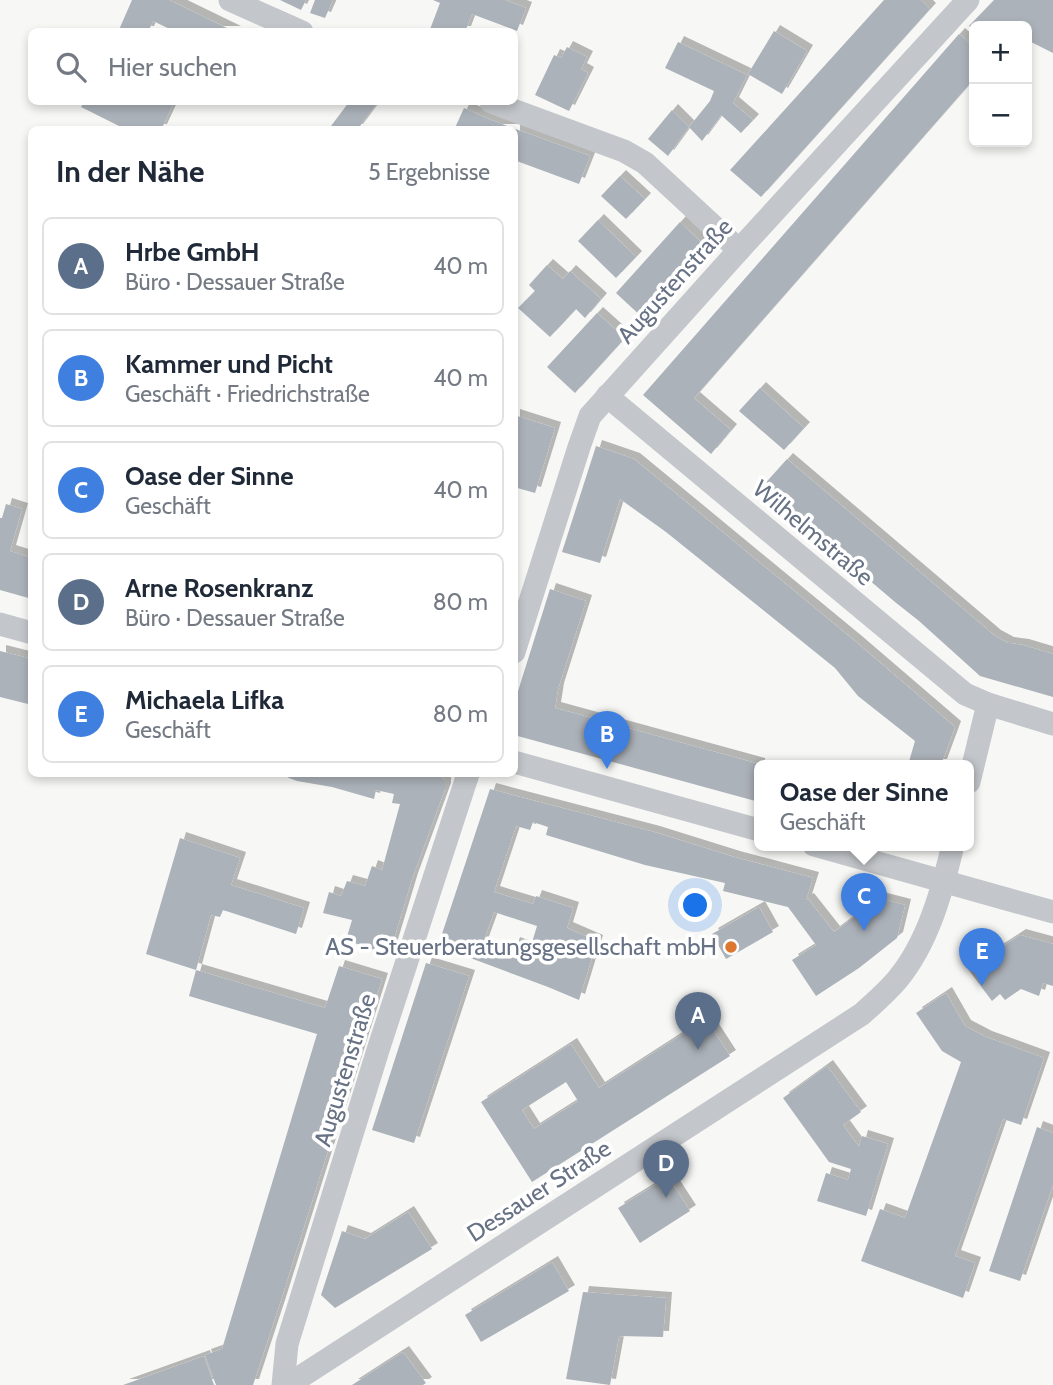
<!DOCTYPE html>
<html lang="de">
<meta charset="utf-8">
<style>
:root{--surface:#fff;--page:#f2f2f3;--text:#1f2937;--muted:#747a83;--line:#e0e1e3;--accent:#111827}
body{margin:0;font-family:Cabin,sans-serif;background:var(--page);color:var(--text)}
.controls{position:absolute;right:21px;top:21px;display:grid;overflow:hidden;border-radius:10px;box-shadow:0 4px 10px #0003}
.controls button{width:63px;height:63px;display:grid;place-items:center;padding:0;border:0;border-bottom:2px solid var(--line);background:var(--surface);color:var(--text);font:35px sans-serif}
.you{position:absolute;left:696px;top:906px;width:24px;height:24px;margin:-18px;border:5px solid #fff;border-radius:50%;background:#1a73e8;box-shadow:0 0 0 10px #1a73e833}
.badge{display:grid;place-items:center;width:46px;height:46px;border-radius:50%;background:var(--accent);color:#fff;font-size:23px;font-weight:700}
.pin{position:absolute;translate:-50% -58px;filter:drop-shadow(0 2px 4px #0008)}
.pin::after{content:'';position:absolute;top:37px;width:24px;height:21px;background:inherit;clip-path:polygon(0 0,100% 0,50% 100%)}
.popup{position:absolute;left:754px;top:760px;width:220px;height:91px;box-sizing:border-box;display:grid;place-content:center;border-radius:10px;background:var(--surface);filter:drop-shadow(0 2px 5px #0005);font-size:23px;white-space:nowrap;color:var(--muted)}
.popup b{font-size:26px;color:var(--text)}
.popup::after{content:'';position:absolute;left:50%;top:100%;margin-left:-14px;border:14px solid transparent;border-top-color:var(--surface)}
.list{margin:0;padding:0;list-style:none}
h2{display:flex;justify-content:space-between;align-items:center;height:91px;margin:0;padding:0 28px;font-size:30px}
h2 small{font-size:23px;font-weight:400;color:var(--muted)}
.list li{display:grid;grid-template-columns:46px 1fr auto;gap:21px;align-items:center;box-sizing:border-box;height:98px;margin:0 14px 14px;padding:0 14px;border:2px solid var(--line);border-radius:10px}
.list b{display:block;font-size:26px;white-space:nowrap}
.list p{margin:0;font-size:23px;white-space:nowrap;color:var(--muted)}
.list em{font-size:23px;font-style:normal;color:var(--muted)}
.icon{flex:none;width:38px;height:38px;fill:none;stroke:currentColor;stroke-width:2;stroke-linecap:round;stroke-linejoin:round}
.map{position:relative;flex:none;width:1053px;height:1385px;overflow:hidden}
.search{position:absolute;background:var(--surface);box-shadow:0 4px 10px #0003;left:28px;top:28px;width:490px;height:77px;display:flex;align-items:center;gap:18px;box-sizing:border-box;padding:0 24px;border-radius:10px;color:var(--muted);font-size:26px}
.panel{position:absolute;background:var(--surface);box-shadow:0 4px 10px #0003;left:28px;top:126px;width:490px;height:651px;border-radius:10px}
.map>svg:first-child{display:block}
</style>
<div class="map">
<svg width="1053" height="1385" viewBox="0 0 1053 1385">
<defs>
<filter id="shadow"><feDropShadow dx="6" dy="-6" stdDeviation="0" flood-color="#0004"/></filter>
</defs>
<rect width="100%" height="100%" fill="#f7f7f5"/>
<g fill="#acb2b9" fill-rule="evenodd" filter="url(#shadow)">
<polygon points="132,0 169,0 235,32 176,32 153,21 148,32 118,32"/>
<polygon points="280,0 306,0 301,10"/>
<polygon points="315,0 333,0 325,18 310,13"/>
<polygon points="433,0 505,0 526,8 517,31 472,14 465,32 429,32 440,3"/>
<polygon points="884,0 921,0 930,9 761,197 730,170"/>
<polygon points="994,0 1053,0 1053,53 1027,40 1027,26 974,26 974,31 969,26"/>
<polygon points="774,31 807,51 782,94 748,74"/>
<polygon points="959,34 974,47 974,79 694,398 731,430 711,454 643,395"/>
<polygon points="678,42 747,75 733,103 753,120 741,133 721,115 702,141 689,127 710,101 714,91 665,68"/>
<polygon points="567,47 587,57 581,69 588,73 569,111 535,95 554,55 561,58"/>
<polygon points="84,102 174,102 161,130 127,130 81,107"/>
<polygon points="349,102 378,102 357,130 328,130"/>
<polygon points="464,108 491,120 590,156 579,184 514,160 514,130 454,130"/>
<polygon points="672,110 689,127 668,156 648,139"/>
<polygon points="620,176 645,199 626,219 601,196"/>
<polygon points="598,220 636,257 616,278 578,241"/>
<polygon points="680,222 708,249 644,319 616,293"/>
<polygon points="547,265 563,279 570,271 601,299 585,318 576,309 550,337 518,308 535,291 529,285"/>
<polygon points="597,313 625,338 575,393 547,367"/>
<polygon points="760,388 804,428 784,450 739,411"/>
<polygon points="514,415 555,428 535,493 514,487"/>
<polygon points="596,446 634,459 856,642 955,727 941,765 908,765 915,741 858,696 835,668 666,532 620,499 600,563 562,552"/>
<polygon points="787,459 995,636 1008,643 1023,645 1053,654 1053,697 980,676 919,621 895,602 761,488"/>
<polygon points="6,504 22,509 10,551 32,558 32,599 0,590 0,518 2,518"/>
<polygon points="550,589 586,601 558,689 555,708 759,764 759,802 514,735 514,704"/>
<polygon points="0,651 32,659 32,705 0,697"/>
<polygon points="284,774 437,774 445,780 445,789 412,879 389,955 346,940 352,920 323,913 329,892 341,896 347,881 365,886 372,866 382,870 400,804 392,803 394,794 376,790 374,799 332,787 297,781 289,778"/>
<path d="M490,789L654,832L734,857L813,878L806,900L808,899L834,932L860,913L866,895L905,905L897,938L859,968L816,996L792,960L816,945L788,907L723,891L725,883L645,865L546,835L548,827L533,822L530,830L516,826L494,892L533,904L536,896L573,908L567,928L597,941L579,1000L548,987L438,946ZM494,912L537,926L530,949L514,943L510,955L482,945Z"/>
<polygon points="180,838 240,858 231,885 304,908 296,934 223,910 220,917 211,915 196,970 146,954"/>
<polygon points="759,907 773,932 726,959 712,934"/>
<polygon points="1020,935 1053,944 1053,986 1043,983 1039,996 1021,989 1005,1000 1000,994 992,1001 968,969"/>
<polygon points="426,963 469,976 414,1143 372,1130"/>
<polygon points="339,966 382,979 280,1303 253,1385 216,1385 205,1355 222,1349 317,1034 189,996 196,970 325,1008"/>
<polygon points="946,993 965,1026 986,1037 1044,1058 1021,1125 1003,1119 955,1256 975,1263 963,1298 861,1261 880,1209 905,1218 961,1062 942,1051 916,1013"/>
<path d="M706,1019L730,1056L532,1182L481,1102L571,1044L599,1088ZM566,1082L578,1101L534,1129L522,1110Z"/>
<polygon points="827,1066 861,1112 843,1125 859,1147 862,1136 888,1144 866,1216 817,1201 826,1173 848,1180 851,1169 829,1162 783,1098"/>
<polygon points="1037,1127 1053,1133 1053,1185 1020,1281 989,1271"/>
<polygon points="668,1177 690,1211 640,1243 618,1208"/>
<polygon points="408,1212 432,1249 335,1308 321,1295 342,1231 365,1239"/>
<polygon points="552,1262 569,1291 481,1342 465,1315"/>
<polygon points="583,1292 666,1298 663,1337 619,1336 610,1385 566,1379"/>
<polygon points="403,1352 426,1383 423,1385 352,1385"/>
<polygon points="204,1356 214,1385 123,1385"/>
</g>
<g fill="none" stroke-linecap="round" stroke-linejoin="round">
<g stroke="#c3c6ca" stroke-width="23">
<polyline points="230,0 302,32"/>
<polyline points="491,102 624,151 645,163 739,250"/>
<polyline points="607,396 965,694 988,704"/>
<polyline points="0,624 32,633"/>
<polyline points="514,652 579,447 590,416 739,250 968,0"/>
<polyline points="514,762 759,830"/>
<polyline points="969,782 988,704 1053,724"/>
<polyline points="814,845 1053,912"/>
<polyline points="283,1385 287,1344 378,1050 468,774"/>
<path d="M288,1385L862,1014C874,1003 886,993 897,980C928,943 942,891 953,845"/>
</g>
</g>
<circle fill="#dd772f" stroke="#fff" stroke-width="2.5" cx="731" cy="947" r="7"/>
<g text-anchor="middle" stroke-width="7" stroke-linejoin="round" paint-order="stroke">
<g font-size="24" fill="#687285" stroke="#fff">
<text transform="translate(675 281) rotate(-48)" y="8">Augustenstraße</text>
<text transform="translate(813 533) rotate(40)" y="8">Wilhelmstraße</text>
<text transform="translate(345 1070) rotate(-73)" y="8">Augustenstraße</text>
<text transform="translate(539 1191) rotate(-33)" y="8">Dessauer Straße</text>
</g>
<g font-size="24" fill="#687285" stroke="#fff" text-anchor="end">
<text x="717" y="955">AS - Steuerberatungsgesellschaft mbH</text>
</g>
</g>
</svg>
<div class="controls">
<button>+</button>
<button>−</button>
</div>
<div class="you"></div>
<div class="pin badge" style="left:698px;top:1050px;background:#5c6f8a">A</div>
<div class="pin badge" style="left:607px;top:769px;background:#3f7fe0">B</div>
<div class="pin badge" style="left:864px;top:931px;background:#3f7fe0">C</div>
<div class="popup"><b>Oase der Sinne</b>Geschäft</div>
<div class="pin badge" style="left:666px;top:1198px;background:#5c6f8a">D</div>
<div class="pin badge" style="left:982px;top:986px;background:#3f7fe0">E</div>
<div class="search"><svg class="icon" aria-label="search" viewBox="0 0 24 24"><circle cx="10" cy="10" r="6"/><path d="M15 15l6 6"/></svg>Hier suchen</div>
<section class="panel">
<h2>In der Nähe<small>5 Ergebnisse</small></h2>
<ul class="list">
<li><span class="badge" style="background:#5c6f8a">A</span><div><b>Hrbe GmbH</b><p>Büro · Dessauer Straße</p></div><em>40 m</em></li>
<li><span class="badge" style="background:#3f7fe0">B</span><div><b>Kammer und Picht</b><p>Geschäft · Friedrichstraße</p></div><em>40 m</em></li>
<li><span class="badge" style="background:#3f7fe0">C</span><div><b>Oase der Sinne</b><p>Geschäft</p></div><em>40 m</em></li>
<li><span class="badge" style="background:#5c6f8a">D</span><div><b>Arne Rosenkranz</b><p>Büro · Dessauer Straße</p></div><em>80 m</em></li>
<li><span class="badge" style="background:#3f7fe0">E</span><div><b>Michaela Lifka</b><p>Geschäft</p></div><em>80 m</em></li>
</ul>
</section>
</div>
